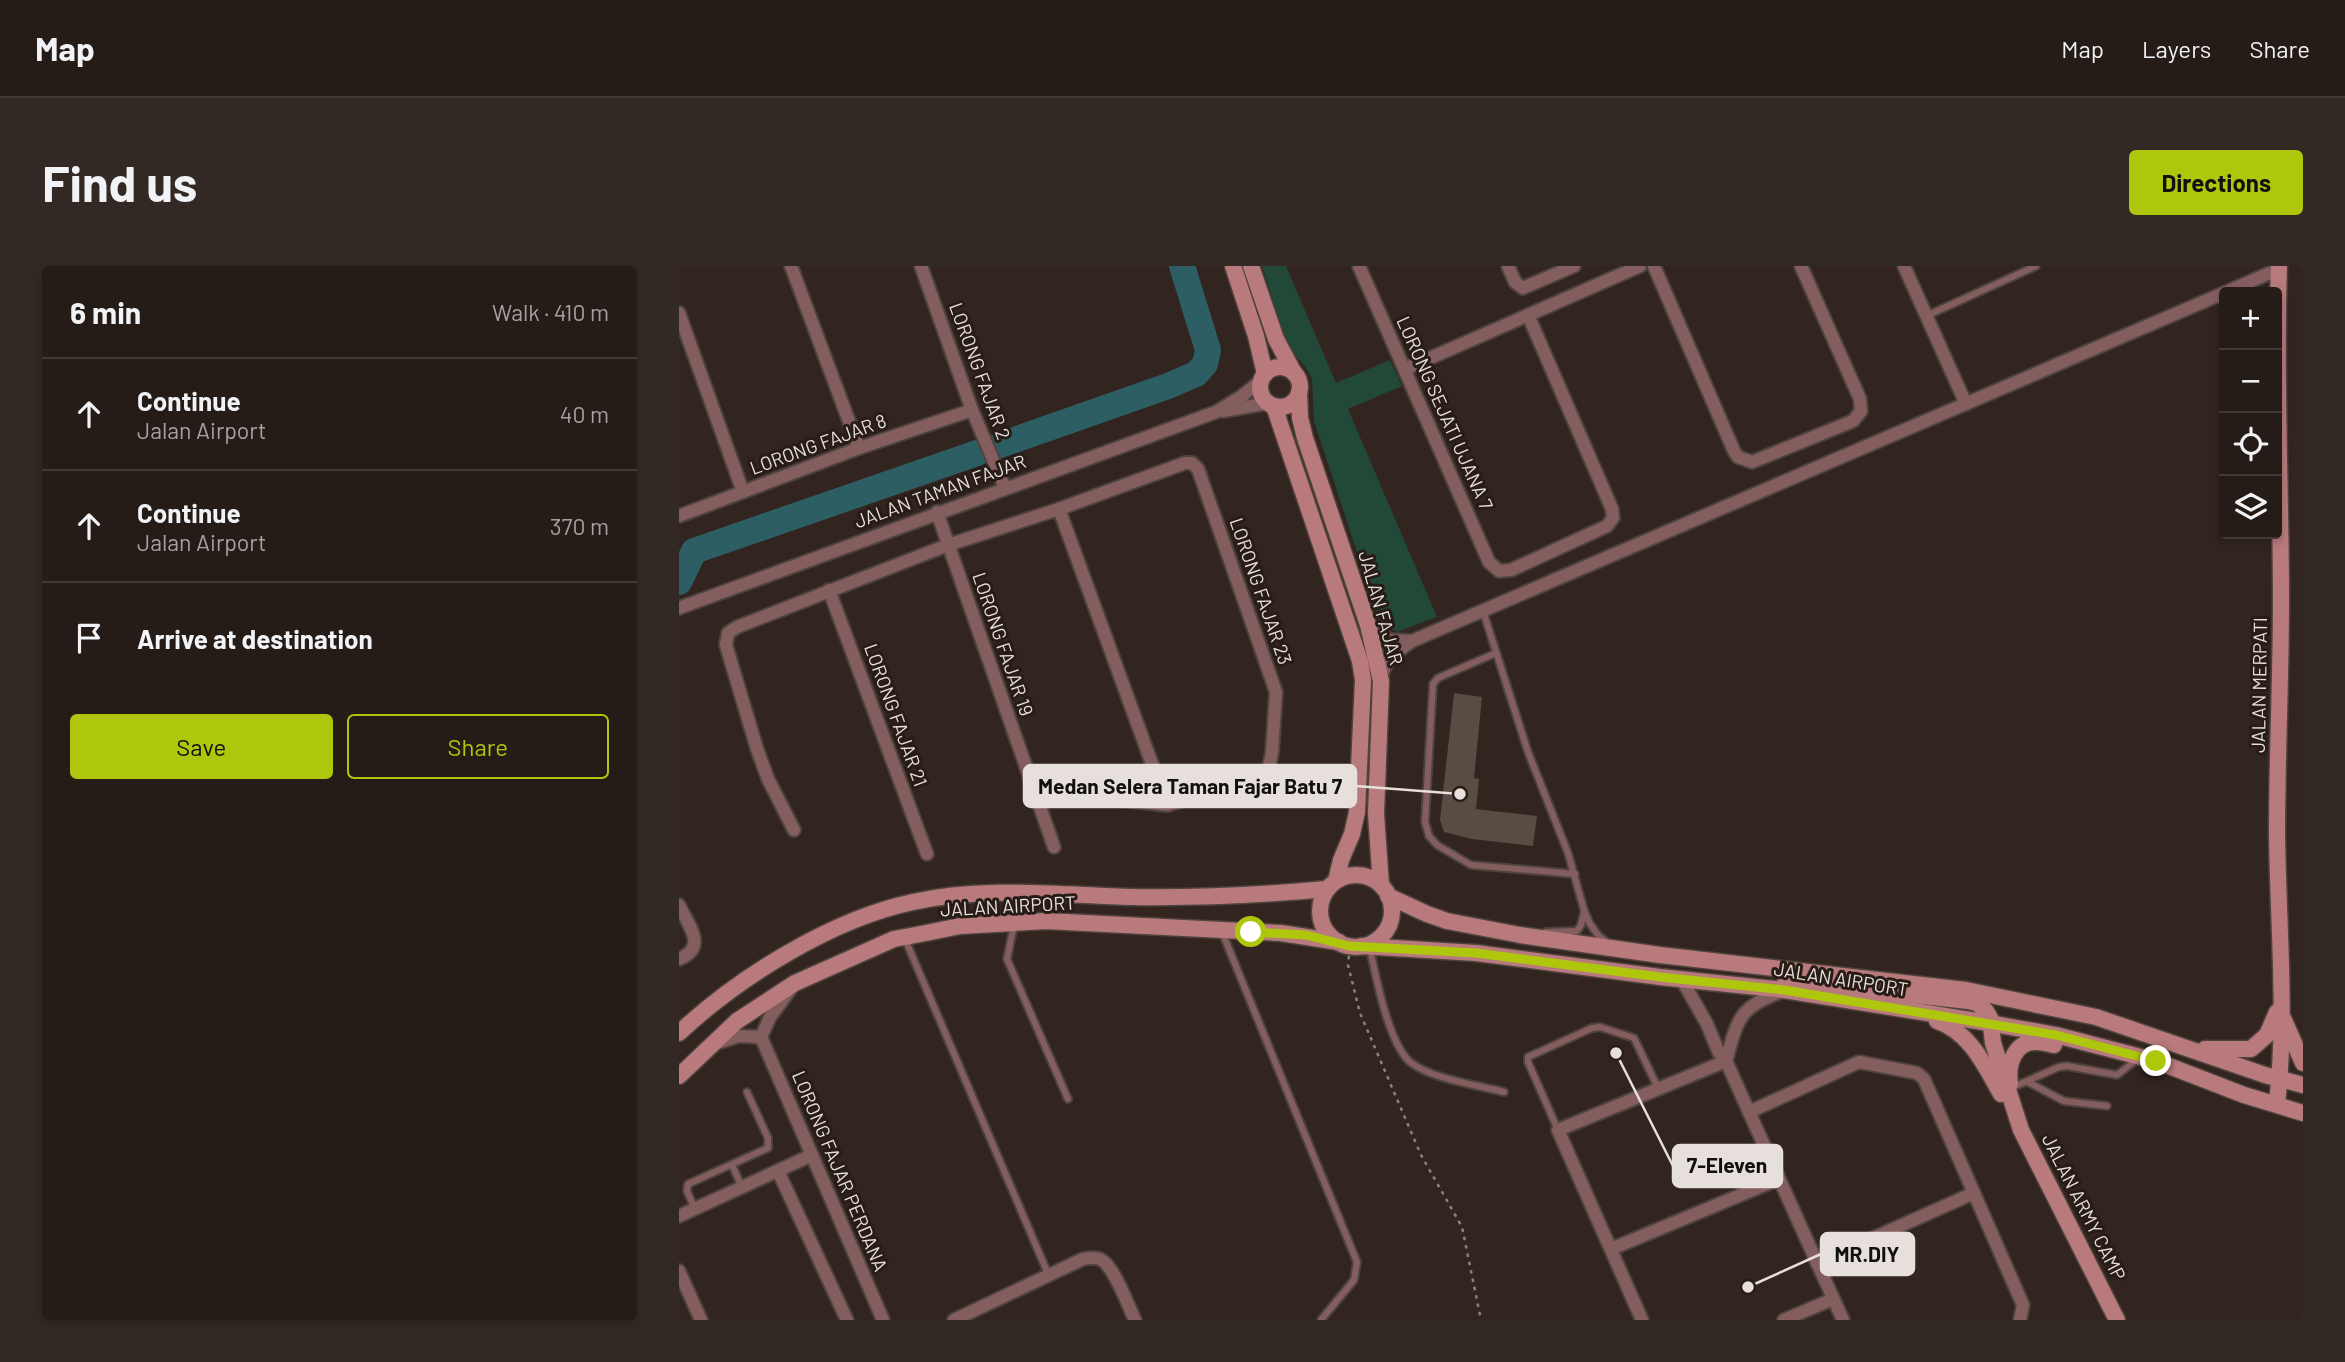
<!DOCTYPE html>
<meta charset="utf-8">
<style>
:root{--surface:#261c17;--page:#322924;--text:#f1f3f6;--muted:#a4a1a1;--line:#423a36;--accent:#aec60c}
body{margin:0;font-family:Barlow,sans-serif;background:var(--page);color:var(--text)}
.controls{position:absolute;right:21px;top:21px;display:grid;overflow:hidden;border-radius:7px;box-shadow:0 4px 10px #0003}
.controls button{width:63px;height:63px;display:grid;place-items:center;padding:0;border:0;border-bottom:2px solid var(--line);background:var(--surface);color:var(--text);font:35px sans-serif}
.stop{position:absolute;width:21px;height:21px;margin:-16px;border:5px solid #aec60c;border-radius:50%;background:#fff}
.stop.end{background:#aec60c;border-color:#fff;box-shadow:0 2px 7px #0008}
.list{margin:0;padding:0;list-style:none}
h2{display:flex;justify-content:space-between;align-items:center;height:91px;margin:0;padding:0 28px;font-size:30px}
h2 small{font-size:23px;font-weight:400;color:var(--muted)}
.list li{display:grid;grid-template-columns:46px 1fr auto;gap:21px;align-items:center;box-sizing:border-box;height:112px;padding:0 28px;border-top:2px solid var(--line)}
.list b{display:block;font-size:26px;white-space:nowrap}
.list p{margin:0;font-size:23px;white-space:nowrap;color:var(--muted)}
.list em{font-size:23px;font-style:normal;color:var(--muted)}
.actions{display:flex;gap:14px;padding:21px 28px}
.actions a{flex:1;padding:16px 0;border:2px solid var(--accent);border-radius:7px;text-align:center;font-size:24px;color:var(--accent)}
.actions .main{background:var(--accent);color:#111}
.icon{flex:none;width:38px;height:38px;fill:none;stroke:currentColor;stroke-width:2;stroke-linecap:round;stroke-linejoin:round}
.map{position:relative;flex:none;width:1624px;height:1054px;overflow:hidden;border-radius:7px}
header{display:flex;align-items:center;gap:42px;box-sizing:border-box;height:98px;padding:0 35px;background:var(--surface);border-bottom:2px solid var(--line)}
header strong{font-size:33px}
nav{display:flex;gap:38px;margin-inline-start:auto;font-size:24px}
.intro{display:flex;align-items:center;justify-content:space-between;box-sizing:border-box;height:168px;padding:0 42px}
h1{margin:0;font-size:49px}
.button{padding:18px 32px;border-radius:7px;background:var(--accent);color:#111;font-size:24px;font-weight:700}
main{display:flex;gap:42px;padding:0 42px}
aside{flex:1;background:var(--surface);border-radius:7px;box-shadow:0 4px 10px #0003}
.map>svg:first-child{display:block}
</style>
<header>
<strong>Map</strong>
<nav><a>Map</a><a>Layers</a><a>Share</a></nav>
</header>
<div class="intro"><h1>Find us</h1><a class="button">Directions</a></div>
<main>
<aside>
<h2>6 min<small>Walk · 410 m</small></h2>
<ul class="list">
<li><svg class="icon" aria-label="ahead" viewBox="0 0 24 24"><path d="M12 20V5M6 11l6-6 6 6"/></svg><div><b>Continue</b><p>Jalan Airport</p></div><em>40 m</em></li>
<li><svg class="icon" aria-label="ahead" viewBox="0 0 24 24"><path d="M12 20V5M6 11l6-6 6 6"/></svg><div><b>Continue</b><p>Jalan Airport</p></div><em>370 m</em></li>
<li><svg class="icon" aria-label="arrive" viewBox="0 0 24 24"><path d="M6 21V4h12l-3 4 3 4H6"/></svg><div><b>Arrive at destination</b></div></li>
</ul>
<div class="actions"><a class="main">Save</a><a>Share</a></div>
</aside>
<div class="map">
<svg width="1624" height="1054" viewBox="0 0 1624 1054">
<rect width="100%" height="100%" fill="#32251f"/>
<polygon fill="#224838" points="583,0 607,0 657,117 711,94 723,120 669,143 758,351 718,366 704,359 699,350 635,155 633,113 626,100 609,81"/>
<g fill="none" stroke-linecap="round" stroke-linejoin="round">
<g stroke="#2c5e64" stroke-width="26">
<polyline points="321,179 489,120 517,108 526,98 529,84 503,0"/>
<polyline points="0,316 15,285 298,187"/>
</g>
</g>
<polygon fill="#594c43" points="775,427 803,431 795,512 800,513 797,543 858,550 854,580 793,573 765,566 761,554"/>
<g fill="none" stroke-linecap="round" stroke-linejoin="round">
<defs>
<g id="lane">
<polyline points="1247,50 1357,0"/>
<polyline points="804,345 849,486 889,587 905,644 911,658 919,669 930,678"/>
<polyline points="817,387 759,412 754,418 746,556 750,570 758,579 792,599 896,608"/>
<polyline points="335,659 328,693 389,833"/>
<polyline points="543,666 678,996 675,1014 642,1054"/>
<polyline points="867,666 898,665 902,659 905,646"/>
<polyline points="226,673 370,1010"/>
<path d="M691,683C697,711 709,776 731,796C752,813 799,819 825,826"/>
<polyline points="1349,816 1385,835 1428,840"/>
<polyline points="1332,822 1380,801 1388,800 1438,809 1456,795"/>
<polyline points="879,864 849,796 849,791 913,762 921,761 955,772 979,822"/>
<polyline points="53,899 63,921"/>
<polyline points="16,943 8,925 9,918 89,882 89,872 68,826"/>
</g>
<g id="street">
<polyline points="112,0 180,182"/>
<polyline points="242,0 293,144 326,222"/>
<polyline points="680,0 810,296 820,305 832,304 928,260 934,252 933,243 849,49"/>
<polyline points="829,0 836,16 844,22 895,0"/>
<polyline points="975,0 1055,185 1059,191 1073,196 1174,155 1182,145 1181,133 1122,0"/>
<polyline points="1225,0 1287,138"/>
<polyline points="1547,26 1600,3"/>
<polyline points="0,47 64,226"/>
<polyline points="726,103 961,0"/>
<polyline points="544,145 589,137"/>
<polyline points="380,243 488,539"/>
<polyline points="258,246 375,581"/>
<polyline points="0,250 180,182 293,144"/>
<polyline points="150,324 248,588"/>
<polyline points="0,342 537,146 563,130 583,114"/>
<polyline points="689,359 710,374 733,375"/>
<path d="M702,412C706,393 718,386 733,375L1545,27"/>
<polyline points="115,564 89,513 78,483 47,379 49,367 58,361 269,279 380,243 506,197 513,197 519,203 597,426 593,487 590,501 580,512 488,539 354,523"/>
<path d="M0,639C10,661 29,681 0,693"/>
<polyline points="1003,714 1028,758 1040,787 1047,795 1164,1054"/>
<polyline points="82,771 204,1054"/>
<polyline points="82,771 91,751 111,724"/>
<polyline points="35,778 60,770 82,771"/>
<path d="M1047,795C1059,752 1060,741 1104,725"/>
<polyline points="1070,846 1180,796 1238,807 1245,813 1344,1039 1341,1054"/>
<polyline points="99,905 168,1054"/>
<polyline points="0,950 133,889"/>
<polyline points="932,983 1100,913"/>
<polyline points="1138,997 1295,927"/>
<polyline points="0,1005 22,1054"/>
<path d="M275,1054L404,993C409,992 416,991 421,993C435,999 449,1040 456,1054"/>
<polyline points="963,1054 879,864 1047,795"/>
<polyline points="1105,1054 1154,1033"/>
</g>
<g id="secondary">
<polyline points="554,0 577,70 586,108"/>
<polyline points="572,0 597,73 615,107"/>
<circle cx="601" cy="121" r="20"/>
<polyline points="620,126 621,152 626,172 689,359 702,415 697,548 702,619"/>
<polyline points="595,140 681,395 684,414 678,546 673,568 662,594 657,615"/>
<circle cx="677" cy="645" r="36"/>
<polyline points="709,630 748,648 768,655 841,669 981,689 1287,724 1417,751 1586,809 1624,819"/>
<polyline points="682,680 797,687 981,711 1105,724 1310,757 1377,769 1477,795 1565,829 1624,847"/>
<polyline points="1106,712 1120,716 1289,735 1298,737 1307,745 1311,752 1314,777 1342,864 1438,1054"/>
<polyline points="1604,752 1624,797"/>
<path d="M1258,755C1291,766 1306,800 1322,828"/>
<path d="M0,767C60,711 153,653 234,636C305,620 380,629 452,631C517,632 583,629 648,623"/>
<polyline points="1526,783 1572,783 1588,769 1598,746"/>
<polyline points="0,810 58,755 116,717 215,673 247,667 281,660 367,655 602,667 660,676"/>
<path d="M1331,818C1328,799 1335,775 1358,776C1364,776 1370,778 1375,779"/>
<path d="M1598,838C1608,749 1599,658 1598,568C1598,490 1602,412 1602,334C1602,223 1596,112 1600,0"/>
</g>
</defs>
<use href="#lane" stroke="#4f433d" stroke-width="10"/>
<use href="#street" stroke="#4f433d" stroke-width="16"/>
<use href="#secondary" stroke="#4f433d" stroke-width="19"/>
<polyline stroke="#8c827d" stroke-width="2.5" stroke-dasharray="3.5 5" stroke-linecap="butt" points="670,690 669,699 681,747 742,889 783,961 802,1054"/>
<use href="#lane" stroke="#845d5f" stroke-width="6"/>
<use href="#street" stroke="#845d5f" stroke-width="12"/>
<use href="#secondary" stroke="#b87a7d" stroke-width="16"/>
</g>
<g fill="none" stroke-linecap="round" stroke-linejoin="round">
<polyline stroke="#aec60c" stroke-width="9" points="572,666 627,669 670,680 797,687 981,711 1105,724 1377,769 1477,795"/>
</g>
<g text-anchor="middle" stroke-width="6" stroke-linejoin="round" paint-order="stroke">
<g font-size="19" fill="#e7dfdb" stroke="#281c16">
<text transform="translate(301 105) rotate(70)" y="7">LORONG FAJAR 2</text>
<text transform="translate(766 147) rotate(66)" y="7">LORONG SEJATI UJANA 7</text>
<text transform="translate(139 178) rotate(-20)" y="7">LORONG FAJAR 8</text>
<text transform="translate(261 225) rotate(-20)" y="7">JALAN TAMAN FAJAR</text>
<text transform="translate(582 325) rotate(71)" y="7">LORONG FAJAR 23</text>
<text transform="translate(702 342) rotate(74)" y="7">JALAN FAJAR</text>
<text transform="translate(324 378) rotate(71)" y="7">LORONG FAJAR 19</text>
<text transform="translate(1580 419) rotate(-89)" y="7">JALAN MERPATI</text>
<text transform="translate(217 449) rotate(70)" y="7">LORONG FAJAR 21</text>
<text transform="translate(329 640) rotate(-3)" y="7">JALAN AIRPORT</text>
<text transform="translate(1162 713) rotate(9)" y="7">JALAN AIRPORT</text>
<text transform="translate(161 905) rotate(67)" y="7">LORONG FAJAR PERDANA</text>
<text transform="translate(1405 941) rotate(63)" y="7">JALAN ARMY CAMP</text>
</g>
</g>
<path fill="none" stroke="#e7dfdb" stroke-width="2.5" d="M781 528L677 520M937 787L994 900M1069 1021L1142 988"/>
<g fill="#e7dfdb" stroke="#281c16" stroke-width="2.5">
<circle cx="781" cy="528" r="7"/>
<circle cx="937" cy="787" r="7"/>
<circle cx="1069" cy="1021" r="7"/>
</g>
<g fill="#e7dfdb" stroke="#e7dfdb" stroke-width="2.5">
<rect x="345" y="499" width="332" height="42" rx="7"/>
<rect x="994" y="879" width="109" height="42" rx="7"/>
<rect x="1142" y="967" width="93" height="42" rx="7"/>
</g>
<g font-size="21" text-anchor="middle" font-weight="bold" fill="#111">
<text x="511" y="528">Medan Selera Taman Fajar Batu 7</text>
<text x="1048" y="907">7-Eleven</text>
<text x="1188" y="996">MR.DIY</text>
</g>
</svg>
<div class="controls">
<button>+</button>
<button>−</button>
<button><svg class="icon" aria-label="locate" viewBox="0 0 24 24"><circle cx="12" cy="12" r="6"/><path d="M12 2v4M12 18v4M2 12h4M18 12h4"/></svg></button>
<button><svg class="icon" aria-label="layers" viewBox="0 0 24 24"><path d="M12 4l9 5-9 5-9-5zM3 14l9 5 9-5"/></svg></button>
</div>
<div class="stop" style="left:572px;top:666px"></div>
<div class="stop end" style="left:1477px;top:795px"></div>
</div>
</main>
